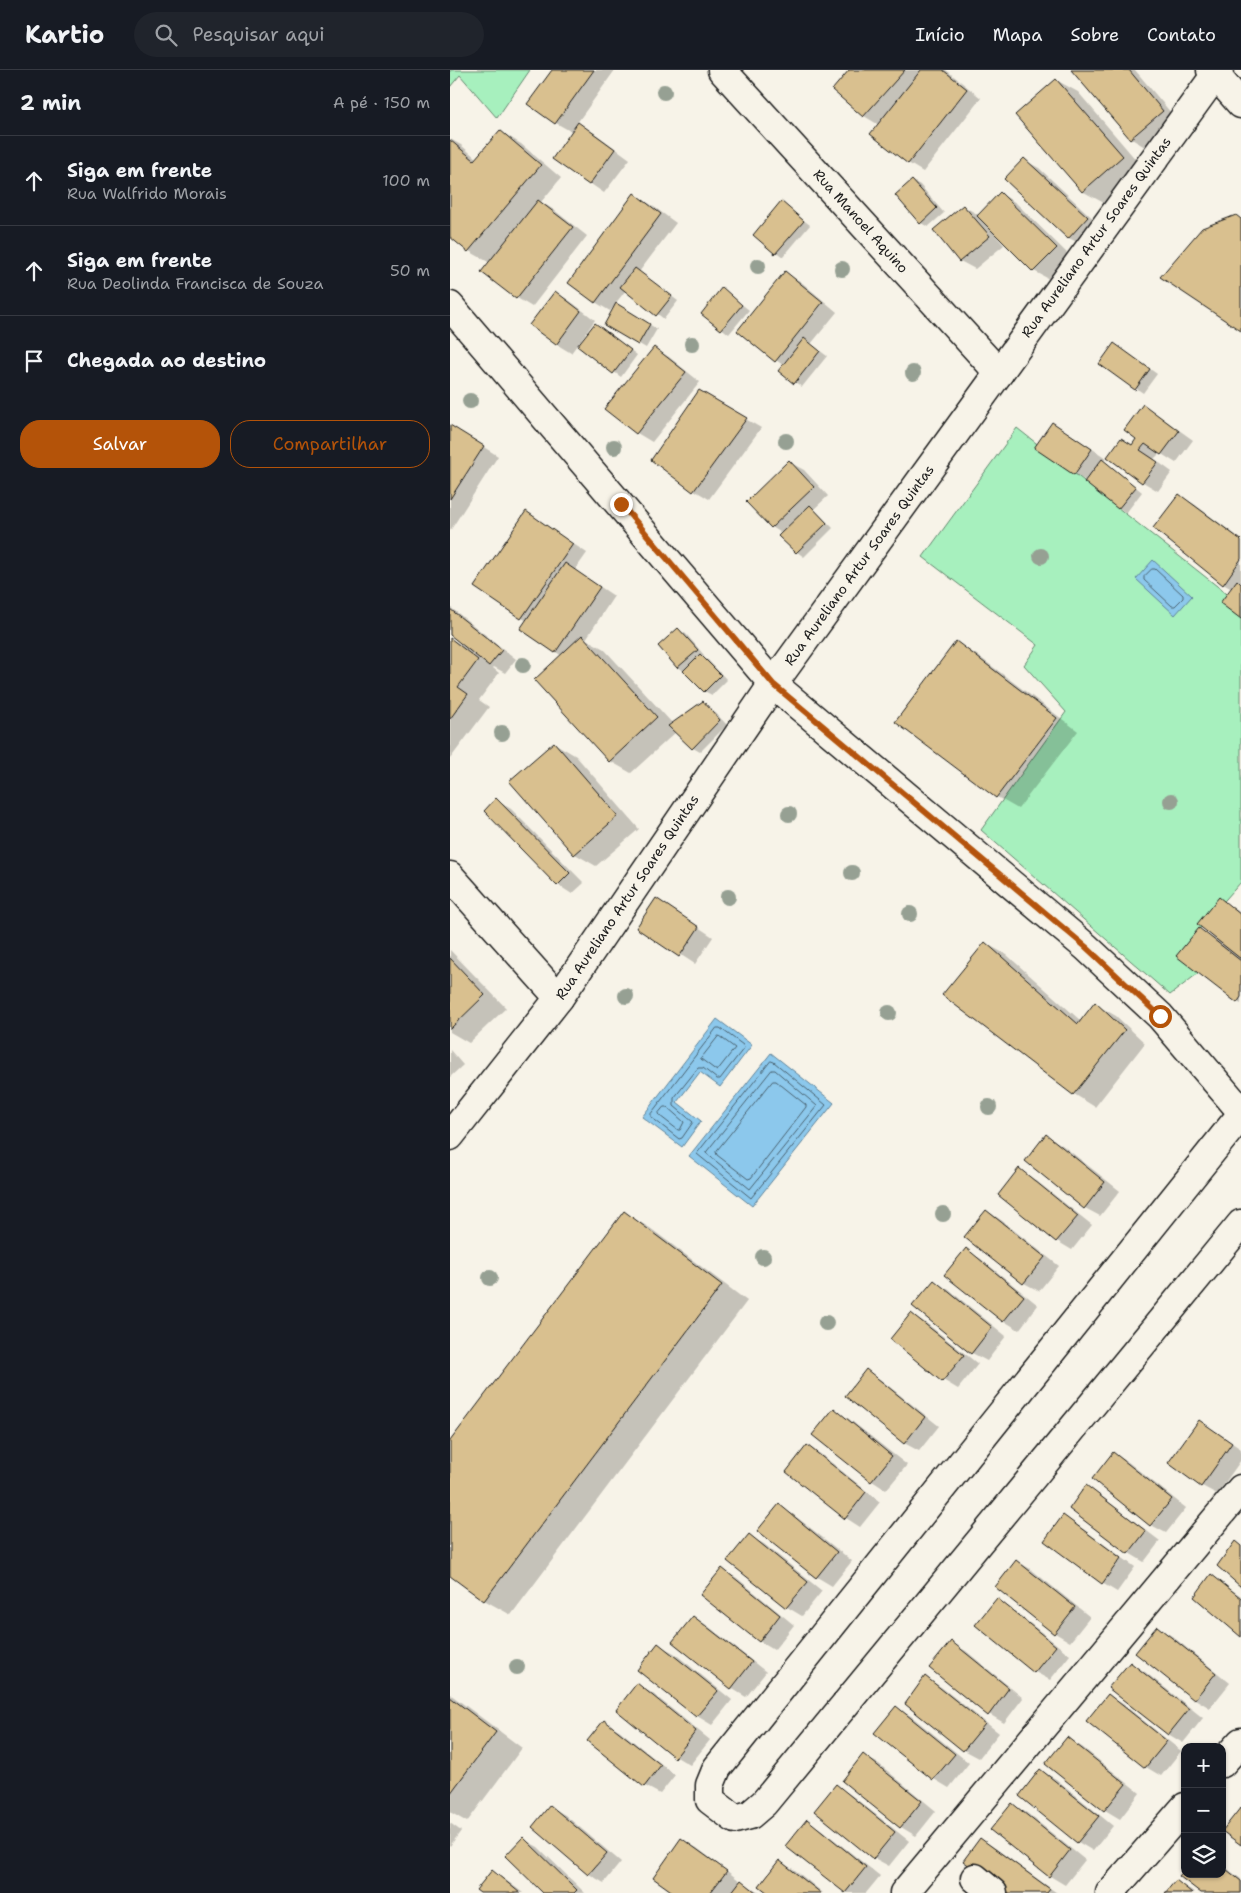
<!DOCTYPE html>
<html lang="pt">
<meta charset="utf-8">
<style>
:root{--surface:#171b24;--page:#20242c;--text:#f1f3f6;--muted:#9ea1a6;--line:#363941;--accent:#b45309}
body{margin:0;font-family:"Shantell Sans",sans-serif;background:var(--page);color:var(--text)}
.controls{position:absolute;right:15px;bottom:15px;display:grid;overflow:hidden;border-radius:10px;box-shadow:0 1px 4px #0004}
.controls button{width:45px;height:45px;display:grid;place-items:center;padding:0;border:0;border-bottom:1px solid var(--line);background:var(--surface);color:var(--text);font:25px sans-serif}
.stop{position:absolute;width:15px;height:15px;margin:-11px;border:4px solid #b45309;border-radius:50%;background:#fff}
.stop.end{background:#b45309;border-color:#fff;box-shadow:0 1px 5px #0008}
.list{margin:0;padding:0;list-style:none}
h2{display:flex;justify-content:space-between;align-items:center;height:65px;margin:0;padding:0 20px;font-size:21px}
h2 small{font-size:16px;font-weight:400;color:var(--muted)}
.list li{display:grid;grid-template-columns:32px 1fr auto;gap:15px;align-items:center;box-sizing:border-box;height:90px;padding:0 20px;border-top:1px solid var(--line)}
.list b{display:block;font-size:19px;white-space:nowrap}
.list p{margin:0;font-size:16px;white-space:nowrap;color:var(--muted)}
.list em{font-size:16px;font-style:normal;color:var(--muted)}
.actions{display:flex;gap:10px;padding:15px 20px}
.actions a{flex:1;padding:11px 0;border:1px solid var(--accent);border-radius:20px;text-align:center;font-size:18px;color:var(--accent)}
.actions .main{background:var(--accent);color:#fff}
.icon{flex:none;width:28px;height:28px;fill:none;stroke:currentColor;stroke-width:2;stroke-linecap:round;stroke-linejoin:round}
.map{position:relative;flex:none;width:791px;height:1823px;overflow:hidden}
header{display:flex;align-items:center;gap:30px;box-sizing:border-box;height:70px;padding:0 25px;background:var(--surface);border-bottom:1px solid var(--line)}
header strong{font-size:24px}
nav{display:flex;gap:28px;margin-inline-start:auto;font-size:18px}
.search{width:350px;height:45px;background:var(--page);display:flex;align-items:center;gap:12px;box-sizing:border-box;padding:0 18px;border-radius:28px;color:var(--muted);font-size:19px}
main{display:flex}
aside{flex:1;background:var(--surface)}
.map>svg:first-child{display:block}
</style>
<header>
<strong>Kartio</strong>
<div class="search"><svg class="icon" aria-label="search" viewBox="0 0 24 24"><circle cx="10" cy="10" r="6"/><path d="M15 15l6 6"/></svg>Pesquisar aqui</div>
<nav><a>Início</a><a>Mapa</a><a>Sobre</a><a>Contato</a></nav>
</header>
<main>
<aside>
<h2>2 min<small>A pé · 150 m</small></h2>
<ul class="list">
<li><svg class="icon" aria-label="ahead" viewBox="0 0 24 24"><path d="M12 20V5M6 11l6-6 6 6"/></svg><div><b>Siga em frente</b><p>Rua Walfrido Morais</p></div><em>100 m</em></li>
<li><svg class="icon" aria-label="ahead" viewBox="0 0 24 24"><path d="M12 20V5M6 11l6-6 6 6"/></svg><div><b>Siga em frente</b><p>Rua Deolinda Francisca de Souza</p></div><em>50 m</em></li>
<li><svg class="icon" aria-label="arrive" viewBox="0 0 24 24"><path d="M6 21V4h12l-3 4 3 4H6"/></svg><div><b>Chegada ao destino</b></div></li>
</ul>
<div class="actions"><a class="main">Salvar</a><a>Compartilhar</a></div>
</aside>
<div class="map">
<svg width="791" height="1823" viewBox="0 0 791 1823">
<rect width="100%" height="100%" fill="#f7f3e8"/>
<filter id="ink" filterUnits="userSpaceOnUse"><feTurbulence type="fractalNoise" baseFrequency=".02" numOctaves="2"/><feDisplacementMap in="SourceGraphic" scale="10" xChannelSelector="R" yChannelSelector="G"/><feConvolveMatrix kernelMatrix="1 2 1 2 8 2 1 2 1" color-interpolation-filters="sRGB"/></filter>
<g filter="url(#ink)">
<g fill="#a7f0be" stroke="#62866d">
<polygon points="0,0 80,0 47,48 10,5 0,17"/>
<polygon points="567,358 791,535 791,812 738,872 760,894 720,925 531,760 616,642 574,595 588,575 473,487"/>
</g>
<g fill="#8cc8ec" stroke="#5f8399">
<polygon points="703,490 742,526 725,545 686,509"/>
<polygon points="267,949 302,975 270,1017 250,1002 227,1032 251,1051 232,1077 192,1047"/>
<polygon points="321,983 384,1033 302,1136 239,1086"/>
</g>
<g fill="#0003">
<polygon points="103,0 165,0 127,53 143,62 180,89 154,123 103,88 122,62 106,53"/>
<polygon points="401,0 496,0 531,28 473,102 458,93 429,55 414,46 384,20"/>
<polygon points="623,0 685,0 727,50 695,77 680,68"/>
<polygon points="606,10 628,22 693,98 654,133 632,121"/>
<polygon points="50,61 71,74 111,108 91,132 104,140 137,166 82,237 67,228 33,202 40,193 19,181 0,165 0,69 11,75 27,89"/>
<polygon points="574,90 589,98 652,157 634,176 619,168"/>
<polygon points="463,111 470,115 494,143 478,157 471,153"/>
<polygon points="551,124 566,133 621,187 599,209 584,201 546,163 545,165 554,175 525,199 510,191 513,136 529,145"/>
<polygon points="185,125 200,134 226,153 189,202 228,231 214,249 176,220 165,234 207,259 196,278 155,254 166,237 164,236 160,241 145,232"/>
<polygon points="331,133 360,155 333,187 304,165"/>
<polygon points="335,203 350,211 387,242 361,274 377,286 352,317 330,301 334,296 288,261"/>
<polygon points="272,219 299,240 279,264 253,244"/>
<polygon points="105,222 120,231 145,250 128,274 130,275 153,259 187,285 171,307 127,275 121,283 106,274"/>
<polygon points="204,278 219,287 250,312 202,372 187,363 156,338"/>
<polygon points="672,279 707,304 693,323 651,294"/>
<polygon points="249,322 311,358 259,429 244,420"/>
<polygon points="694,336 708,345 743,370 726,393 710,383 704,389 722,402 708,421 693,412 659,387 683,376 688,369"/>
<polygon points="0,356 48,386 0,461"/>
<polygon points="617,362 656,388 654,391 692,422 676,443 635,412 636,411 625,404"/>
<polygon points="339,392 354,400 378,426 364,439 383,458 354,487 347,482 330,466 333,464 322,457"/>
<polygon points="729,426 744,434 791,469 791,547 782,519 773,514"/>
<polygon points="77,443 137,483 125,500 164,526 136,569 154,579 223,654 253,632 260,637 277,655 250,682 243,678 226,662 181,703 160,691 112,586 71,559 77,551 72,548"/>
<polygon points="0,537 66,589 55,603 44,597 43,598 49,603 29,630 39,637 0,689 0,568 13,576 14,574 0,563"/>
<polygon points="229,560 236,564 254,585 252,587 258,590 277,610 262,625 254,621 235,602 228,597"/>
<polygon points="506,573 527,585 628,661 568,739 547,727 447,651"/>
<polygon points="104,673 126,686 189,759 146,796 125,784"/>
<polygon points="46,730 61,739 134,813 122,824 108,815"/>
<polygon points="206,829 263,867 245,894 188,857"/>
<polygon points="769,829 791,843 791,934 787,932 749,860 767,870 767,869"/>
<polygon points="535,873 557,885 631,951 645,934 666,946 695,973 645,1037 624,1024 494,924"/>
<polygon points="0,880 56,938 19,973 0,962"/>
<polygon points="0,980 13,995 0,1007"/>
<polygon points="597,1066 612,1075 670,1121 650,1146 635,1138"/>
<polygon points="569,1100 584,1109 642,1155 622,1180 607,1171 549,1125"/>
<polygon points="537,1141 551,1150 609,1196 589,1221 574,1213"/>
<polygon points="174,1143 200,1158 297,1231 61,1545 34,1530 0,1504 0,1373"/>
<polygon points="516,1180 531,1189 588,1235 569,1260 554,1251"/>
<polygon points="484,1211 499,1220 556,1266 537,1291 522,1283"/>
<polygon points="462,1245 476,1253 528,1294 508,1319 493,1310"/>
<polygon points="416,1301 431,1310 489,1356 469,1381 454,1373"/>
<polygon points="384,1340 399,1349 457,1395 436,1420 422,1411 364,1365"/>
<polygon points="749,1351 791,1379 791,1390 767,1424 752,1416"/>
<polygon points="358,1376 372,1385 430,1432 410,1457 396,1448"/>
<polygon points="663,1383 678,1392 736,1438 716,1463 701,1455"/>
<polygon points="636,1417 651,1426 710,1471 694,1492 679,1483 621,1438"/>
<polygon points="329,1436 344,1445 402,1491 382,1516 367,1507 309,1461"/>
<polygon points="614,1447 629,1456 685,1497 667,1522 652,1513"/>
<polygon points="299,1466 314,1474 372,1521 352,1546 337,1537 279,1491"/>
<polygon points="567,1491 582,1500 640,1547 620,1572 605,1563 547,1516"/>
<polygon points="272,1500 287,1508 344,1555 324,1580 309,1571"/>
<polygon points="761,1506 791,1526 791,1565"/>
<polygon points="547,1530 562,1539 620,1585 600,1610 585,1602"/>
<polygon points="244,1547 258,1556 316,1602 296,1627 281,1618"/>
<polygon points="707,1558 722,1566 780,1613 760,1638 745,1629 687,1582"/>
<polygon points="501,1573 516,1581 573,1628 554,1653 539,1644"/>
<polygon points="209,1575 224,1583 282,1630 262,1655 247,1646 189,1600"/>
<polygon points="680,1593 695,1602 753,1648 733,1673 718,1664"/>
<polygon points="476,1608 491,1617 549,1663 529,1688 514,1680"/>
<polygon points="187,1615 202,1623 260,1670 240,1695 225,1686"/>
<polygon points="0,1624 72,1678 17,1752 0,1742"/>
<polygon points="658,1626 673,1634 731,1681 711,1706 696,1697 638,1650"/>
<polygon points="446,1638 461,1646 519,1693 499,1718 484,1709 426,1663"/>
<polygon points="154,1652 169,1660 225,1705 210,1724 195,1716"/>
<polygon points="617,1669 632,1677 690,1723 670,1749 655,1740 597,1694"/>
<polygon points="414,1686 429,1694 486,1741 466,1766 451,1757 393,1711"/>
<polygon points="591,1701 606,1709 663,1756 643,1781 628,1772 571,1726"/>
<polygon points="386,1716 401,1725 459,1771 439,1796 424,1788"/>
<polygon points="562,1735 577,1743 635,1790 615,1815 600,1806 542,1760"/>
<polygon points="101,1737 115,1745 171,1792 154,1813 139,1804 83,1757"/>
<polygon points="357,1751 372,1760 430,1806 416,1823 395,1823"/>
<polygon points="0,1753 11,1761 0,1776"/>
<polygon points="73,1769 88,1777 135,1823 95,1823"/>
<polygon points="531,1769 545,1778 607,1823 558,1823"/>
<polygon points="232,1770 247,1778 290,1811 311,1823 227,1823"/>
<polygon points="330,1792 345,1800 373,1823 320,1823"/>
<polygon points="772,1795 791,1809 791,1823 753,1823 735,1804 772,1804"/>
<polygon points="43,1802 57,1811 73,1823 32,1823"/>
<polygon points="726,1812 741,1820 745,1823 717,1823"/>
</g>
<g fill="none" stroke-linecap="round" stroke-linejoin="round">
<g stroke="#49616f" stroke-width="1">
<polygon points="702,499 705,499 733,525 733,528 725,536 722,536 694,510 694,507"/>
<polygon points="267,958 270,958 293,975 294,978 270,1009 267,1009 253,998 248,998 224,1028 224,1036 243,1052 232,1068 229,1069 201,1047 201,1044"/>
<polygon points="269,966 285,978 267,1001 251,989"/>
<polygon points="321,991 324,992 376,1035 301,1128 247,1084"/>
<polygon points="322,1000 325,1000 367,1036 300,1119 256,1083"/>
<polygon points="323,1011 326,1011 356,1035 356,1037 301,1108 298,1109 267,1085 266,1082"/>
<polygon points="214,1037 217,1037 234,1052 230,1060 228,1060 210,1046 209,1043"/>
</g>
</g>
<g fill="#d9c08f" stroke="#1c1c1c">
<polygon points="102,0 144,0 105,54 77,34"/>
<polygon points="399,0 455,0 413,47 382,20"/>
<polygon points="471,0 493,0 517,19 458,94 420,64"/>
<polygon points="621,0 679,0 713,41 680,69"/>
<polygon points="606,9 673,86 632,122 565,45"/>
<polygon points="128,52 165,79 139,115 102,89"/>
<polygon points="50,60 91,95 18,182 0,167 0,70 24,90"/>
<polygon points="574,88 638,147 618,169 554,109"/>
<polygon points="462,110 487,138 470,154 445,125"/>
<polygon points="550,122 607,178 583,202 527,146"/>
<polygon points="184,123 211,144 145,233 118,213"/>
<polygon points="88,130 123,157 66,229 31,202"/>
<polygon points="331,131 354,151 325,184 303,165"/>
<polygon points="513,135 540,166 509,192 483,160"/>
<polygon points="786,145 791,149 791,261 710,207 752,158"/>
<polygon points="185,198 222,226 206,246 170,217"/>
<polygon points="335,201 373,232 325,292 287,261"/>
<polygon points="272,217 292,235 271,260 251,244"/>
<polygon points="105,221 131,241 106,275 79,255"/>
<polygon points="166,233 200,254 188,275 154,255"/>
<polygon points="145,253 181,280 163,304 127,276"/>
<polygon points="354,268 370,281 344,314 328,301"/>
<polygon points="664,273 700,299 685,320 649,294"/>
<polygon points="204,277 236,302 186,364 154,339"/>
<polygon points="249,320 297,348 243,422 201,390"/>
<polygon points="693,334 729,361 711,385 695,374 690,380 708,392 692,413 657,387 671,368 682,375 686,369 674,360"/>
<polygon points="602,352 642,379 624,405 584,378"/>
<polygon points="0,355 34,376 0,429"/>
<polygon points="652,389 686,417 668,439 634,412"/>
<polygon points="339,390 364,417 321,458 296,432"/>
<polygon points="729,424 791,470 791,489 773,515 703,458"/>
<polygon points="360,435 377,453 346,483 328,466"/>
<polygon points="76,441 123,474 71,549 24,517"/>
<polygon points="115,493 150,517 105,583 70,559"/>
<polygon points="787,510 791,514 791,549 770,533"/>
<polygon points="0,539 52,580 39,596 0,565"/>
<polygon points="228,558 248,580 227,598 208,576"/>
<polygon points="132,565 207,647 159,692 84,610"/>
<polygon points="0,568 28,590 8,617 18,624 0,649"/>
<polygon points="506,571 607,648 546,728 445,652"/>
<polygon points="250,584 271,605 254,622 233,601"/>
<polygon points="253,631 270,650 242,679 218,656"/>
<polygon points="104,672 168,746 124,785 59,711"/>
<polygon points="46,728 120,803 107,816 34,741"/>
<polygon points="769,827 791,845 791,889 747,854"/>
<polygon points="206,828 249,857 229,887 186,858"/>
<polygon points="749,858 791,891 791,927 787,933 726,886"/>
<polygon points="535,872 628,954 645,932 675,960 623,1025 492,925"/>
<polygon points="0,888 35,925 0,959"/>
<polygon points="596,1064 655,1112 634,1139 575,1091"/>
<polygon points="569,1098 628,1146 606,1172 548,1125"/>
<polygon points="536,1140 595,1187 573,1214 514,1167"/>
<polygon points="174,1141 272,1215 34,1531 0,1506 0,1371"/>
<polygon points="516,1178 574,1226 553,1252 494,1205"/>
<polygon points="484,1210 542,1257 521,1284 462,1236"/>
<polygon points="461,1243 514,1285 492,1312 440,1269"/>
<polygon points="416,1299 475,1347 454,1374 395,1326"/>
<polygon points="384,1338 442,1386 421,1412 362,1365"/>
<polygon points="749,1350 782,1373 751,1417 718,1393"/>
<polygon points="357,1375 416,1422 395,1449 336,1402"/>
<polygon points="663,1382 722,1429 700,1456 642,1409"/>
<polygon points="636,1415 696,1461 678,1484 619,1439"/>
<polygon points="329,1434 387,1482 366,1508 307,1461"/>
<polygon points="613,1445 671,1488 652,1514 594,1471"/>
<polygon points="299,1464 358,1512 336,1538 277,1491"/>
<polygon points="785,1471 791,1476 791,1517 767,1496"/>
<polygon points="566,1490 625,1537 604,1564 545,1517"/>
<polygon points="272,1498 330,1545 309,1572 250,1525"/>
<polygon points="761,1504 791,1528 791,1567 744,1527"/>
<polygon points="547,1528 606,1576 584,1603 525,1555"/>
<polygon points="243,1546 302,1592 281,1619 222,1572"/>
<polygon points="707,1556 766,1603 744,1630 685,1583"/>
<polygon points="501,1571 559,1618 538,1646 479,1598"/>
<polygon points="208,1573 268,1621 246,1647 187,1600"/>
<polygon points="680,1592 739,1639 718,1665 658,1618"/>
<polygon points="475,1606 535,1654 513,1681 455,1634"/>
<polygon points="187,1613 246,1661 225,1688 166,1640"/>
<polygon points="658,1624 717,1671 695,1698 636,1651"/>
<polygon points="0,1627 46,1662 0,1724"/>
<polygon points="446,1636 505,1684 483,1710 424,1663"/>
<polygon points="154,1650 211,1695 194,1717 137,1671"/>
<polygon points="617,1667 676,1714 654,1741 595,1694"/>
<polygon points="413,1684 472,1731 450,1758 392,1711"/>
<polygon points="590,1699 649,1746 627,1773 569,1726"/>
<polygon points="386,1714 445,1762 423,1789 364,1741"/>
<polygon points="562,1733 620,1780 599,1807 540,1760"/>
<polygon points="100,1735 157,1783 138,1805 82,1757"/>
<polygon points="791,1737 791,1775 772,1761"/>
<polygon points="357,1749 416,1797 395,1823 335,1776"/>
<polygon points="73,1767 127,1820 124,1823 93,1823 55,1786"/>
<polygon points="231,1768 277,1801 260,1823 224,1823 203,1808"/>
<polygon points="530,1768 600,1819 597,1823 556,1823 513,1791"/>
<polygon points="329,1790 371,1823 318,1823 309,1816"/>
<polygon points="772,1796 791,1811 791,1823 751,1823 729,1806 735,1799 735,1804 772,1804"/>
<polygon points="42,1800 70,1823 30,1823 26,1820"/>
<polygon points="291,1810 307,1823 281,1823"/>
<polygon points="726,1810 742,1823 715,1823"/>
</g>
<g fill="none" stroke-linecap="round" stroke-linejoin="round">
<defs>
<g id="minor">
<polyline points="272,0 549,303"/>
<polyline points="761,0 791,34"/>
<polyline points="0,236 323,614 636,877 710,946 791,1041"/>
<polyline points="0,806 109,928"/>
<polyline points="791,1045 267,1698 260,1715 260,1730 285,1749 300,1745 314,1733 791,1154"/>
<polyline points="0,1066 109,928 323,614 769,0"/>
<polyline points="772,1693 791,1672"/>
<polyline points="525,1808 543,1823"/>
<polyline points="454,1823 791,1419"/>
<polyline points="660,1823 735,1737"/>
</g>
</defs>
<use href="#minor" stroke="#1c1c1c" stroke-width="31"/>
<use href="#minor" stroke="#f7f3e8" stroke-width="28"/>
</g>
<g fill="#96a093">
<circle cx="214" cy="22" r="8"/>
<circle cx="308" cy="196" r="8"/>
<circle cx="392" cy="199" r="8"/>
<circle cx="242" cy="274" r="8"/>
<circle cx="463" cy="303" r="8"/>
<circle cx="20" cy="331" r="8"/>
<circle cx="336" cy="371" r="8"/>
<circle cx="164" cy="377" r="8"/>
<circle cx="591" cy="486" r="8"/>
<circle cx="73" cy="595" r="8"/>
<circle cx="52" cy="663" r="8"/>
<circle cx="721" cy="731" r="8"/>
<circle cx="339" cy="744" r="8"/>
<circle cx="402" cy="803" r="8"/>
<circle cx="278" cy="827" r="8"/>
<circle cx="460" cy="844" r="8"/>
<circle cx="176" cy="926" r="8"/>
<circle cx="439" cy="943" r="8"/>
<circle cx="539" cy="1037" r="8"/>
<circle cx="493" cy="1144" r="8"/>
<circle cx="313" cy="1187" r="8"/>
<circle cx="40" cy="1208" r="8"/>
<circle cx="376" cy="1253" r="8"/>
<circle cx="67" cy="1597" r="8"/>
</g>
</g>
<g fill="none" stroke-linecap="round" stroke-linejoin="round" filter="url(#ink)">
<polyline stroke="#b45309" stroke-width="6" points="171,434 323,614 636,877 710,946"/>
</g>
<g text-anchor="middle" stroke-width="5" stroke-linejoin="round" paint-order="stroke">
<g font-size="14" fill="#1c1c1c" stroke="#f7f3e8">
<text transform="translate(411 151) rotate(48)" y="5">Rua Manoel Aquino</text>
<text transform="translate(646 167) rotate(-54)" y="5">Rua Aureliano Artur Soares Quintas</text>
<text transform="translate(409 495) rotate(-54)" y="5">Rua Aureliano Artur Soares Quintas</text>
<text transform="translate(177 827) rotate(-56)" y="5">Rua Aureliano Artur Soares Quintas</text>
</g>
</g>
</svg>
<div class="controls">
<button>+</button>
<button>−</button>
<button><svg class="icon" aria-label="layers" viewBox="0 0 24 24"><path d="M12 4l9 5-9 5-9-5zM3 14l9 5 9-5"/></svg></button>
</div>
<div class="stop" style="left:710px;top:946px"></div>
<div class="stop end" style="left:171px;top:434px"></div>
</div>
</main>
